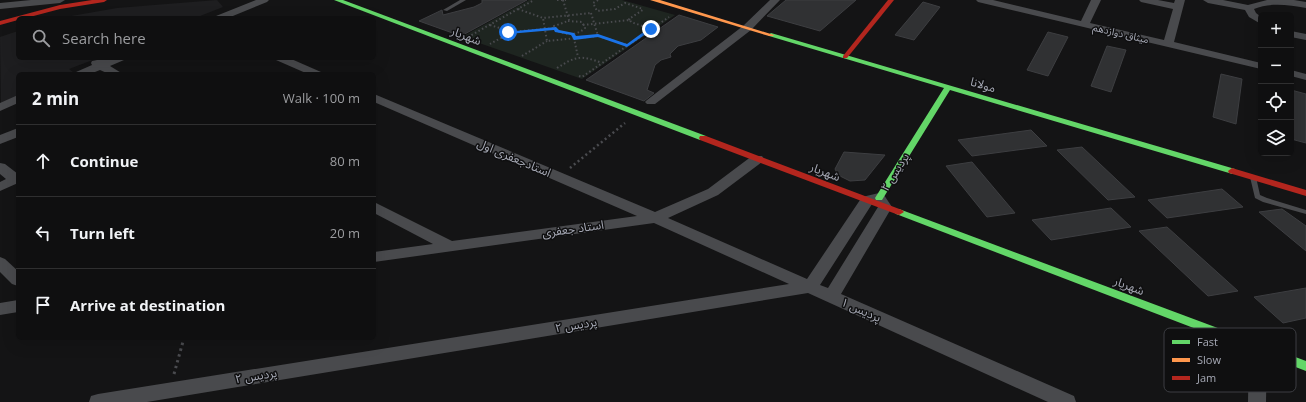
<!DOCTYPE html>
<meta charset="utf-8">
<style>
:root{--surface:#0f0f10;--page:#1d1d1e;--text:#f1f3f6;--muted:#9b9c9f;--line:#2f2f30}
body{margin:0;font-family:"Open Sans","Noto Sans Arabic",sans-serif;background:var(--page);color:var(--text)}
.controls{position:absolute;right:12px;top:12px;display:grid;overflow:hidden;border-radius:6px;box-shadow:0 4px 16px #0002}
.controls button{width:36px;height:36px;display:grid;place-items:center;padding:0;border:0;border-bottom:1px solid var(--line);background:var(--surface);color:var(--text);font:20px sans-serif}
.stop{position:absolute;width:12px;height:12px;margin:-9px;border:3px solid #1a73e8;border-radius:50%;background:#fff}
.stop.end{background:#1a73e8;border-color:#fff;box-shadow:0 1px 4px #0008}
.list{margin:0;padding:0;list-style:none}
h2{display:flex;justify-content:space-between;align-items:center;height:52px;margin:0;padding:0 16px;font-size:17px}
h2 small{font-size:13px;font-weight:400;color:var(--muted)}
.list li{display:grid;grid-template-columns:26px 1fr auto;gap:12px;align-items:center;box-sizing:border-box;height:72px;padding:0 16px;border-top:1px solid var(--line)}
.list b{display:block;font-size:15px;white-space:nowrap}
.list em{font-size:13px;font-style:normal;color:var(--muted)}
.icon{flex:none;width:22px;height:22px;fill:none;stroke:currentColor;stroke-width:2;stroke-linecap:round;stroke-linejoin:round}
.map{position:relative;flex:none;width:1306px;height:402px;overflow:hidden}
.search{position:absolute;background:var(--surface);box-shadow:0 4px 16px #0002;left:16px;top:16px;width:360px;height:44px;display:flex;align-items:center;gap:10px;box-sizing:border-box;padding:0 14px;border-radius:6px;color:var(--muted);font-size:15px}
.panel{position:absolute;background:var(--surface);box-shadow:0 4px 16px #0002;left:16px;top:72px;width:360px;height:268px;border-radius:6px}
.map>svg:first-child{display:block}
</style>
<div class="map">
<svg width="1306" height="402" viewBox="0 0 1306 402">
<rect width="100%" height="100%" fill="#141415"/>
<g fill="#1e1e20">
<polygon points="217,0 223,7 195,18 60,18 117,8"/>
<polygon points="18,31 18,58 98,58 69,69 74,73 70,74 18,74 18,96 1,103 0,37"/>
</g>
<polygon fill="#1e2520" points="529,0 622,0 675,15 582,79 462,37"/>
<g fill="#303133" stroke="#3d3e41">
<polygon points="482,0 527,0 461,36 419,21 442,10 443,15 474,7 482,3"/>
<polygon points="786,0 856,0 820,31 767,16"/>
<polygon points="923,2 940,7 914,40 895,35"/>
<polygon points="679,15 718,27 701,40 678,46 670,54 671,57 661,60 655,65 647,90 654,93 644,101 586,80"/>
<polygon points="1048,32 1068,37 1048,76 1027,70"/>
<polygon points="1107,46 1126,50 1111,92 1091,86"/>
<polygon points="1221,74 1242,79 1236,124 1213,117"/>
<polygon points="1291,90 1306,94 1306,143 1291,139"/>
<polygon points="1031,130 1047,146 972,156 958,140"/>
<polygon points="1082,147 1135,197 1108,200 1057,150"/>
<polygon points="844,152 885,155 865,180 850,181 838,175 835,169"/>
<polygon points="972,162 1015,213 987,217 946,166"/>
<polygon points="1222,189 1243,207 1167,218 1148,200"/>
<polygon points="1111,208 1131,227 1051,240 1032,220"/>
<polygon points="1282,209 1306,226 1306,251 1259,212"/>
<polygon points="1167,227 1238,291 1208,296 1139,231"/>
<polygon points="1306,288 1306,318 1283,323 1254,297"/>
</g>
<g fill="none" stroke-linecap="round" stroke-linejoin="round">
<g stroke="#4a4b4f" stroke-width="2" stroke-dasharray="1.5 2.5" stroke-linecap="butt">
<polyline points="557,0 566,0"/>
<polyline points="563,0 569,20"/>
<polyline points="598,0 593,3 597,11 615,9 625,3 643,9"/>
<polyline points="518,9 543,18"/>
<polygon points="591,13 598,36 547,41 543,18"/>
<polyline points="630,20 629,19 644,9"/>
<path d="M568,21L582,22L585,28C576,36 568,35 557,31L554,26Z"/>
<polyline points="490,25 503,29 508,34 490,44"/>
<polyline points="583,25 630,20 631,22 651,29"/>
<polyline points="508,32 556,28"/>
<polyline points="573,34 578,57"/>
<polyline points="598,36 627,45"/>
<polyline points="468,37 534,0"/>
<polyline points="522,56 547,41"/>
<path d="M557,68C576,56 581,55 602,63"/>
<polyline points="579,76 582,77 669,17"/>
</g>
<polyline stroke="#4a4b4f" stroke-width="2.5" stroke-dasharray="2 3" stroke-linecap="butt" points="570,168 625,123"/>
<polyline stroke="#4a4b4f" stroke-width="3" stroke-dasharray="2.5 3.5" stroke-linecap="butt" points="174,374 184,338"/>
<g fill="#494a4d" fill-rule="evenodd">
<polygon points="460,0 466,0 447,11 443,10"/>
<polygon points="1251,175 1253,175 1256,177 1260,195 1267,198 1306,210 1306,214 1263,202 1255,198 1250,177"/>
</g>
<g fill="#494a4d" fill-rule="evenodd">
<polygon points="31,0 65,0 60,3 0,9 0,3"/>
<polygon points="256,0 269,0 267,2 228,18 214,18 216,16"/>
<polygon points="770,0 780,0 751,30 655,104 647,104 645,102 647,100 743,26"/>
<polygon points="976,0 993,0 1081,21 1091,0 1101,0 1090,23 1164,40 1173,9 1141,2 1139,0 1158,0 1174,3 1175,0 1185,0 1174,42 1261,63 1261,69 978,2"/>
<path d="M1203,0H1223L1248,5L1267,0H1294L1306,2V8C1289,5 1270,2 1254,9L1256,13L1261,17V24L1249,17L1245,10L1208,3Z"/>
<polygon points="1291,31 1306,34 1306,40 1291,37"/>
<path d="M110,58H125L124,60L110,66L123,74H109L100,70L90,74H74L76,72L92,65L91,63L92,61C100,59 102,61 110,58Z"/>
<polygon points="275,58 289,58 321,72 323,74 308,74 276,60"/>
<polygon points="1291,70 1306,74 1306,80 1291,76"/>
<path d="M374,94L655,212L708,189L752,156H762L764,159L762,162L718,195L668,218L807,279L862,197L879,193L884,195L892,207L841,294L1074,396L1076,402H1048L808,293L147,402H89L91,396L98,394L789,284L654,223L374,262V252L433,244L374,213V202L452,241L637,216L374,102ZM875,203L878,207L828,288L820,285L872,204Z"/>
<polygon points="18,95 18,103 0,111 0,103"/>
<polygon points="18,128 18,137 0,144 0,135"/>
<polygon points="0,163 5,164 18,174 18,183 0,191 0,182 6,179 0,174"/>
<polygon points="0,257 5,259 18,271 18,286 12,284 0,272"/>
<polygon points="18,300 18,312 0,315 0,303"/>
<polygon points="1258,341 1264,343 1267,348 1266,402 1248,402 1249,348 1252,343"/>
</g>
<g fill="#63d668" fill-rule="evenodd">
<polygon points="334,0 343,0 706,136 707,138 706,140 700,140"/>
<polygon points="771,33 1235,169 1236,171 1232,174 1229,173 950,90 882,200 876,200 875,198 944,88 769,36 768,35"/>
<polygon points="899,209 1306,361 1306,371 896,214 894,212 896,210"/>
</g>
<polygon fill="#ff974d" fill-rule="evenodd" points="650,0 660,0 774,35 773,36 769,36"/>
<g fill="#b3261e" fill-rule="evenodd">
<polygon points="92,0 107,0 104,2 60,9 26,18 18,18 18,20 0,25 0,21 60,5"/>
<polygon points="888,0 894,0 847,58 843,58 843,56"/>
<polygon points="700,136 706,136 902,210 904,212 899,215 896,214 700,140 699,138"/>
<polygon points="1232,168 1306,190 1306,196 1229,173 1228,171"/>
</g>
</g>
<polygon fill="#1a73e8" points="556,27 559,30 574,33 576,36 598,34 627,44 649,28 653,29 627,47 598,37 574,40 571,35 555,32 554,30 508,34 505,32"/>
<g text-anchor="middle" stroke-width="3" stroke-linejoin="round" paint-order="stroke">
<g font-size="10" fill="#a6a9b5" stroke="#0f0f10">
<text transform="translate(1121 33) rotate(13)" y="4">میثاق دوازدهم</text>
</g>
<g font-size="12" fill="#a6a9b5" stroke="#0f0f10">
<text transform="translate(466 36) rotate(21)" y="4">شهریار</text>
<text transform="translate(983 85) rotate(16)" y="4">مولانا</text>
<text transform="translate(514 158) rotate(23)" y="4">استادجعفری اول</text>
<text transform="translate(825 172) rotate(21)" y="4">شهریار</text>
<text transform="translate(895 172) rotate(-58)" y="4">پردیس ۲</text>
<text transform="translate(573 229) rotate(-8)" y="4">استاد جعفری</text>
<text transform="translate(1129 286) rotate(21)" y="4">شهریار</text>
<text transform="translate(861 310) rotate(24)" y="4">پردیس ۱</text>
<text transform="translate(576 325) rotate(-9)" y="4">پردیس ۲</text>
<text transform="translate(256 376) rotate(-9)" y="4">پردیس ۲</text>
</g>
</g>
<rect x="1164" y="328" width="132" height="64" rx="6" fill="#0f0f10" stroke="#3c3d42" stroke-width="1"/>
<rect x="1172" y="340" width="18" height="4" fill="#63d668"/>
<rect x="1172" y="358" width="18" height="4" fill="#ff974d"/>
<rect x="1172" y="376" width="18" height="4" fill="#b3261e"/>
<g font-size="11" fill="#a6a9b5">
<text x="1197" y="346">Fast</text>
<text x="1197" y="364">Slow</text>
<text x="1197" y="382">Jam</text>
</g>
</svg>
<div class="controls">
<button>+</button>
<button>−</button>
<button><svg class="icon" aria-label="locate" viewBox="0 0 24 24"><circle cx="12" cy="12" r="6"/><path d="M12 2v4M12 18v4M2 12h4M18 12h4"/></svg></button>
<button><svg class="icon" aria-label="layers" viewBox="0 0 24 24"><path d="M12 4l9 5-9 5-9-5zM3 14l9 5 9-5"/></svg></button>
</div>
<div class="stop" style="left:508px;top:32px"></div>
<div class="stop end" style="left:651px;top:29px"></div>
<div class="search"><svg class="icon" aria-label="search" viewBox="0 0 24 24"><circle cx="10" cy="10" r="6"/><path d="M15 15l6 6"/></svg>Search here</div>
<section class="panel">
<h2>2 min<small>Walk · 100 m</small></h2>
<ul class="list">
<li><svg class="icon" aria-label="ahead" viewBox="0 0 24 24"><path d="M12 20V5M6 11l6-6 6 6"/></svg><div><b>Continue</b></div><em>80 m</em></li>
<li><svg class="icon" aria-label="left" viewBox="0 0 24 24"><path d="M17 20v-9H6M10 6l-5 5 5 5"/></svg><div><b>Turn left</b></div><em>20 m</em></li>
<li><svg class="icon" aria-label="arrive" viewBox="0 0 24 24"><path d="M6 21V4h12l-3 4 3 4H6"/></svg><div><b>Arrive at destination</b></div></li>
</ul>
</section>
</div>
